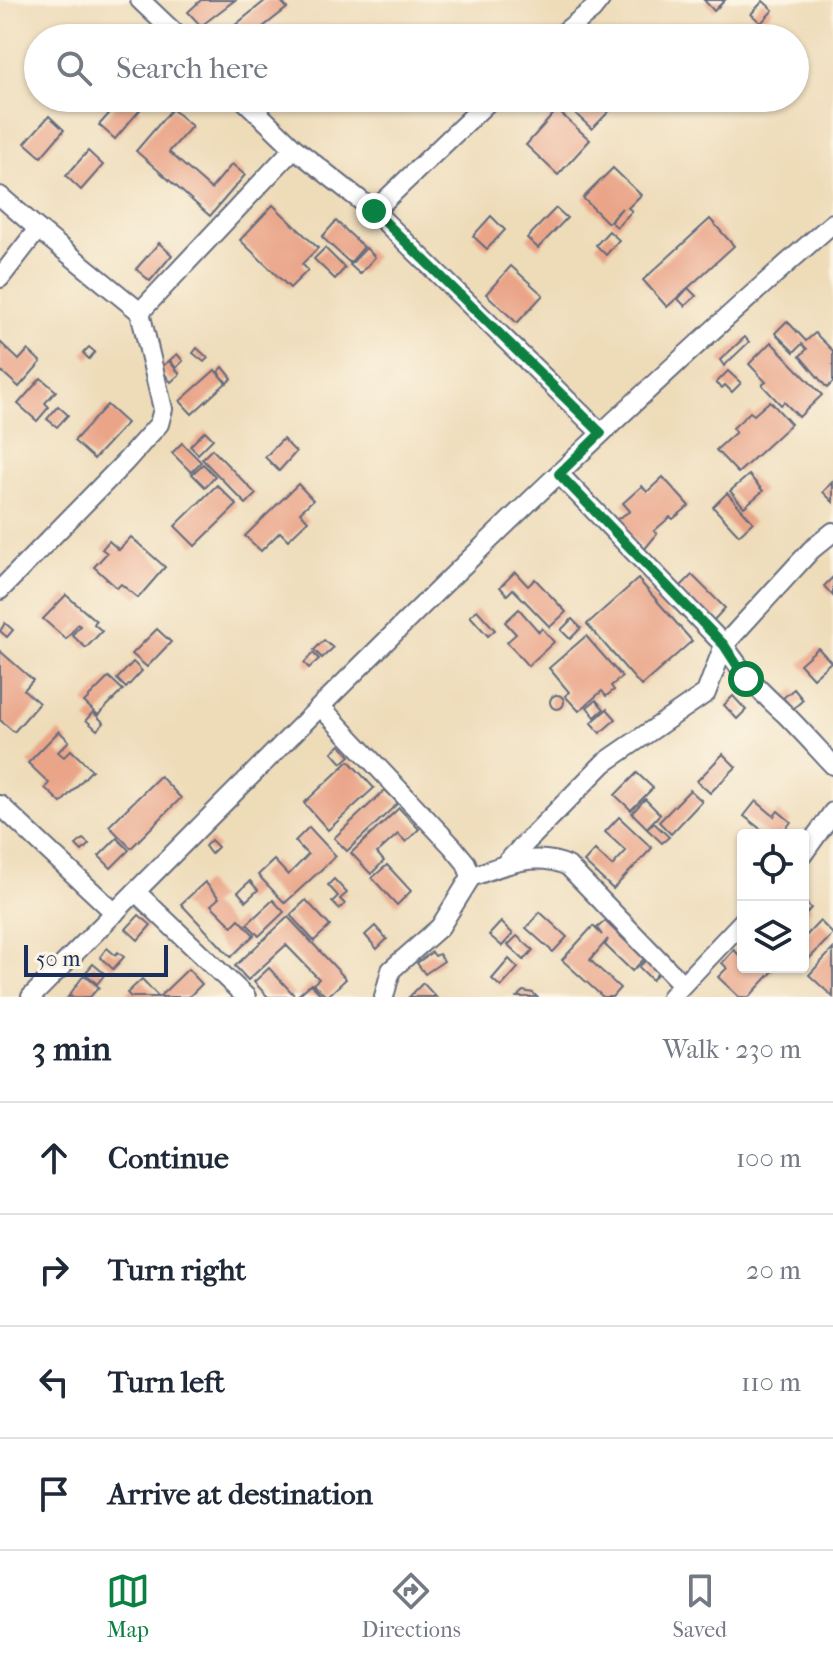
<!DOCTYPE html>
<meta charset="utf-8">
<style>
:root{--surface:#fff;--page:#f6f6f7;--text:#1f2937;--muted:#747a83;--line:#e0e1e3;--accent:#0b8043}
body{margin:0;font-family:"IM FELL French Canon",serif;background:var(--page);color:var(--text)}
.controls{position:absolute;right:24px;bottom:24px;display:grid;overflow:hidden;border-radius:8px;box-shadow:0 2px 6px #0004}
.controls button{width:72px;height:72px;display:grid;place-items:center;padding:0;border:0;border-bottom:2px solid var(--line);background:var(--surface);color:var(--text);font:40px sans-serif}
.scale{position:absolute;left:24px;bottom:20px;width:144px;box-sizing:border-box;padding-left:8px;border:4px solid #1b2f5e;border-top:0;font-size:22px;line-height:28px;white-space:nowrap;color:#1b2f5e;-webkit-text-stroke:6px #fcf5e5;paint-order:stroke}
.stop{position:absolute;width:24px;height:24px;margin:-18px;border:6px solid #0b8043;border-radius:50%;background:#fff}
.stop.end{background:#0b8043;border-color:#fff;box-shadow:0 2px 8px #0008}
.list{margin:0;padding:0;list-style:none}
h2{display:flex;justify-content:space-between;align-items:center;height:104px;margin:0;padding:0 32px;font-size:34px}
h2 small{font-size:26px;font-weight:400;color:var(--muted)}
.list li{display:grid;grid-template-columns:52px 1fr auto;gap:24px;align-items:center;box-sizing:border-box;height:112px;padding:0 32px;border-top:2px solid var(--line)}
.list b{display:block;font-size:30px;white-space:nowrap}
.list em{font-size:26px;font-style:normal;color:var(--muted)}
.icon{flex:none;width:44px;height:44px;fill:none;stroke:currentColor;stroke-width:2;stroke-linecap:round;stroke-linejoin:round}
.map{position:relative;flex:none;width:833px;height:997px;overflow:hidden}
.search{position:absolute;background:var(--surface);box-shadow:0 2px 6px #0004;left:24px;right:24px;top:24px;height:88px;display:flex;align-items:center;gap:20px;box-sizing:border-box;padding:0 28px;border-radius:44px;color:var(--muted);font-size:30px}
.sheet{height:552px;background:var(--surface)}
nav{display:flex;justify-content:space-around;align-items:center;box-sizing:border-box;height:112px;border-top:2px solid var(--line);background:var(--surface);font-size:22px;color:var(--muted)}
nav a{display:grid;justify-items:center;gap:4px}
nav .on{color:var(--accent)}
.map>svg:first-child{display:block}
</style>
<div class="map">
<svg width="833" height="997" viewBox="0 0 833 997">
<rect width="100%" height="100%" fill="#fcf5e5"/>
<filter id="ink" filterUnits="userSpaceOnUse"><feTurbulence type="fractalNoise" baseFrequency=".0125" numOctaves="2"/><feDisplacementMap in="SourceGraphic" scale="16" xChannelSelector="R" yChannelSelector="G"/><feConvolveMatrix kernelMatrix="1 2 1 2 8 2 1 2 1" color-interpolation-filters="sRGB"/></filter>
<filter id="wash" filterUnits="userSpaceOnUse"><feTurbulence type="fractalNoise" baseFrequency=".006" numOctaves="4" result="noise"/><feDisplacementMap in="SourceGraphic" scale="32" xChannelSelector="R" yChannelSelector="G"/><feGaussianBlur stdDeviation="1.8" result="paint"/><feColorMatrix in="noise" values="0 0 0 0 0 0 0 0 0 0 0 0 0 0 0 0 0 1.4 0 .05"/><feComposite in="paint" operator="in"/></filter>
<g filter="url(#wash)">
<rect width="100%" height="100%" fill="#eedcb9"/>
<g id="blocks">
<g fill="#eaa589">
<polygon points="201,0 235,0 201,26 188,12"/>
<polygon points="266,0 280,0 287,8 249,38 234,38 228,31"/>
<polygon points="704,0 725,0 714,11"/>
<polygon points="763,1 773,10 761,23 751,14"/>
<polygon points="757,25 769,38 743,38"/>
<polygon points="123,98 140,110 115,139 99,125"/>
<polygon points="567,98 588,98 592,102 596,98 622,98 592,129 563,102"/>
<polygon points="172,109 192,126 169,152 211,189 232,164 245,175 210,216 136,151"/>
<polygon points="557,110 590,140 558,175 526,145"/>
<polygon points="49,116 64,130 41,157 25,143"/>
<polygon points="88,151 103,165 81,190 66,176"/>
<polygon points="613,168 641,195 628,208 632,211 617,227 611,222 622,208 608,223 583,198"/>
<polygon points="273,205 318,248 302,264 308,270 290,288 240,240"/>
<polygon points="556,208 567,218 538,248 527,238"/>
<polygon points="491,216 505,230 487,249 473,236"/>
<polygon points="710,219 734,246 667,307 643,280"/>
<polygon points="336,221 364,247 350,263 322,237"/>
<polygon points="609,231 619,240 606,255 596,245"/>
<polygon points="159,243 172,255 150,281 136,269"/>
<polygon points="325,248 345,268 335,279 314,259"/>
<polygon points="366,248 375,257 360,274 350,265"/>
<polygon points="511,266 543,295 517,323 486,294"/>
<polygon points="688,288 696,296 685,306 678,299"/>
<polygon points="787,321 806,341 815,333 833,351 833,382 827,388 800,356 807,349 802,344 794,352 775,333"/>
<polygon points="745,337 749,342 724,366 720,360"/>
<polygon points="0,342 19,360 28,350 41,362 19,387 0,370"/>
<polygon points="771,342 822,395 799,417 784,402 781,405 762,385 766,382 749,364"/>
<polygon points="89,347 95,352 89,359 83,353"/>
<polygon points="197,348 208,358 204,362 193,353"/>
<polygon points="177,354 183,361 176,368 170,360"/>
<polygon points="169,361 180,374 171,382 160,368"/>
<polygon points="223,367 232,378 227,383 218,372"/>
<polygon points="215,370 226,383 192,414 180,401"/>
<polygon points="728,371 741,383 732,392 725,385 722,388 716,383"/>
<polygon points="41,378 56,391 45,403 49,407 37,421 18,404"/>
<polygon points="770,401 791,424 738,473 716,450 736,432 733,428 750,412 754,415"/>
<polygon points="107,405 127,423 94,459 74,441"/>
<polygon points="58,406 68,415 57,427 47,419"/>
<polygon points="205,431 213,439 198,454 190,446"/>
<polygon points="283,439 296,452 279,471 265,457"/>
<polygon points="182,443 201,462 191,472 172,453"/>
<polygon points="212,449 256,494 246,504 202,459"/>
<polygon points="203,464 215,476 205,487 192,474"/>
<polygon points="749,475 763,491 744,507 730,491"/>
<polygon points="663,477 689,506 673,519 670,517 654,531 657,534 644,550 616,520 630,511 623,503 642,486 647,492"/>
<polygon points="833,481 833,502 823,492"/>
<polygon points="298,484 313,500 300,512 308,521 288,540 280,532 261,551 245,536"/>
<polygon points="217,485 237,505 195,546 175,526"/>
<polygon points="727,493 753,522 739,535 713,507"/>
<polygon points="131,537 165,567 138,598 121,584 117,588 94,567 107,553 102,549 109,541 119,550"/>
<polygon points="515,572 528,586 535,579 566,612 550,627 513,589 507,595 500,587"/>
<polygon points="692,575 725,608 712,622 678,589"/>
<polygon points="833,577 833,596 824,586"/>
<polygon points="638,579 692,641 641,686 587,624"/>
<polygon points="66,595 96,621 94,624 102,631 86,648 72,635 80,626 78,624 66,639 43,619"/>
<polygon points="519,609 539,632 542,628 554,642 528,666 507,642 516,634 505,622"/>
<polygon points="477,610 495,630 488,636 470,616"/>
<polygon points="572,619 581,628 570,639 561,630"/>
<polygon points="5,623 13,630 7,637 0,631"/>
<polygon points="157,629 171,642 147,667 132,654"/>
<polygon points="586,636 622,677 611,686 614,690 606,696 602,691 579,711 565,696 569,692 549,668"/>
<polygon points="324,640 333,648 322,658 314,650"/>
<polygon points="818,648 831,662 813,678 800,664"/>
<polygon points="0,651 33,680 24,690 39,703 14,732 0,720"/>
<polygon points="313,653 319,659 309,668 304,663"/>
<polygon points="133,662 142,671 126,688 117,679"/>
<polygon points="109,677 123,690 98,715 84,702"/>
<polygon points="794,689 803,700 793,709 783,698"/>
<circle cx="557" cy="702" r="7"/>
<polygon points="733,696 746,710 737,719 724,705"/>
<polygon points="596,700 604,709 595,717 587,707"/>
<polygon points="607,709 616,719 600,733 591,723"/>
<polygon points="93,712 104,723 97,730 86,720"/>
<polygon points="59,731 69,741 58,752 64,757 71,750 92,770 61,803 45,788 49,783 28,763"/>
<polygon points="340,745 350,756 342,763 332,752"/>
<polygon points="723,754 736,767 710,793 697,781"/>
<polygon points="349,761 374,788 328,830 304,803"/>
<polygon points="637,773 653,788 631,810 615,795"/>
<polygon points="160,776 181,798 131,848 109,826"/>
<polygon points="385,790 398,803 347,851 334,838"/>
<polygon points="690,790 702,801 671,834 659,822"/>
<polygon points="645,799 660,814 647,828 632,813"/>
<polygon points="756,801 774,816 778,811 791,822 781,835 768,835 744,816"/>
<polygon points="399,808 419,829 406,842 398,834 377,853 384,861 371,874 351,853"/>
<polygon points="619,817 652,848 613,889 584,862 595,850 612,866 626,851 605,832"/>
<polygon points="654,823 669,837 662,843 647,829"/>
<polygon points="309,827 336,856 285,903 258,875 274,860 288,875 308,855 295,841"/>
<polygon points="117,838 129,850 111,868 99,856"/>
<polygon points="83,839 89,844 82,851 76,845"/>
<polygon points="211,840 218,847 211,854 205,846"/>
<polygon points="387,865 411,891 397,905 372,878"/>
<polygon points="334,879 347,893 340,899 345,904 339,909 332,902 338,896 328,885"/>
<polygon points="250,881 258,890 246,901 238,892"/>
<polygon points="205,882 219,898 211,905 232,926 239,919 254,935 231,957 181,904"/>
<polygon points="273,900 284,912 259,936 247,924"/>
<polygon points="306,900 330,926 314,941 290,915"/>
<polygon points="805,902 811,908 803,917 803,904"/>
<polygon points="540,912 567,937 553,952 526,928"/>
<polygon points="139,915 151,925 138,940 126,929"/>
<polygon points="288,917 346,979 327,997 313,984 319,979 286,945 248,980 235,966"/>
<polygon points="605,921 644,959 632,971 605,945 608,939 590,960 620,988 612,997 603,997 562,960 593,926 602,935 597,928"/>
<polygon points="820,921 833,934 803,965 803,939"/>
<polygon points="501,922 513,934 502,946 489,935"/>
<polygon points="375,926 387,939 377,949 365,935"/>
<polygon points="517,936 533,950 524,960 508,945"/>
<polygon points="107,948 115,955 118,952 124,957 113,969 100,957"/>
<polygon points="833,949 833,997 809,975"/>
<polygon points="734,950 740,956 743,953 743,967 777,967 749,997 739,997 718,977 727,968 722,963"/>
<polygon points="432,952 435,956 439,954 444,961 425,974 417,963"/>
<polygon points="509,959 518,968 501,987 492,979"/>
<polygon points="646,960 658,973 652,980 639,967"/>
<polygon points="93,964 105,974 97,984 85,973"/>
<polygon points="269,968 296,997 268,997 254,982"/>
<polygon points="188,969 202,984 189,997 159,997"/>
<polygon points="84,975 99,987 90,997 68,997"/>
<polygon points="142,979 159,997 131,997 127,993"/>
<polygon points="423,983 436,997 409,997"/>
<polygon points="311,984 323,997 296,997"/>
<polygon points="523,991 533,993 537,997 517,997"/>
</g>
</g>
</g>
<g filter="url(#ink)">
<use href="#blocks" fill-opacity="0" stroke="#656c7e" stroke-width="2"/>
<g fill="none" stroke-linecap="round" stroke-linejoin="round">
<defs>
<g id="street">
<polyline points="140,0 180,38"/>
<polyline points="557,38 592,10 600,0"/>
<polyline points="242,98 294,148 374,211 601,433"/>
<polyline points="0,196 38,229 0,278"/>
<polyline points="374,211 492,98"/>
<polyline points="140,312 294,148"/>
<path d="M559,474L724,645C743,675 760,691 786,715C802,731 817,748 833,765"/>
<polyline points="0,590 125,462 159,424 163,409 140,312 38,229"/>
<polyline points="321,707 452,846 466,863 471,877 440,927 391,970 384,997"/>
<polyline points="0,805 115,913"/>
<polyline points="803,854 833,812"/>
<polyline points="505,864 604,763 706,693 724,645 811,550 833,532"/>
<path d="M471,877C503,865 535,851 568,866L682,984"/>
<polyline points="136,892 246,997"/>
<path d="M31,997C293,733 553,467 833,223"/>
<polyline points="671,997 743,921"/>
</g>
</defs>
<use href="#street" stroke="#656c7e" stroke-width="22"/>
<use href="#street" stroke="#fff" stroke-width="18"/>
</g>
</g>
<g fill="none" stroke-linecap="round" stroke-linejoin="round" filter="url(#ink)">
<polyline stroke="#0b8043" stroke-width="10" points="374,211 601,433 559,474 724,645 746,679"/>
</g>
</svg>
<div class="controls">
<button><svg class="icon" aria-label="locate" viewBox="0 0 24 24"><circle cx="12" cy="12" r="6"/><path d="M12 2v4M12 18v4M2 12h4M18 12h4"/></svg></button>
<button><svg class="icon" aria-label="layers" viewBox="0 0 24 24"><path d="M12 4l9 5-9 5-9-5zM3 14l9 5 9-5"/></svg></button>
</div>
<div class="scale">50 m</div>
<div class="stop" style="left:746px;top:679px"></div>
<div class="stop end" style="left:374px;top:211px"></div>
<div class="search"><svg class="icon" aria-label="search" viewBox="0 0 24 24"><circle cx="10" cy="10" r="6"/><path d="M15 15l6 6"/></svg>Search here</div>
</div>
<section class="sheet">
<h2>3 min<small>Walk · 230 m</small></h2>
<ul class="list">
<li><svg class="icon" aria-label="ahead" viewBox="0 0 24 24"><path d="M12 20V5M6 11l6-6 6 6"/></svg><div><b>Continue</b></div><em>100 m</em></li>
<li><svg class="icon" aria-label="right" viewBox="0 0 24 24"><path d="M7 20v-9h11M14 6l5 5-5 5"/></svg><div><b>Turn right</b></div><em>20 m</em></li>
<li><svg class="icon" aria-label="left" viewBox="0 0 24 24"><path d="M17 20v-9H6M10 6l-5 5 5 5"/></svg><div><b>Turn left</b></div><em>110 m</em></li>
<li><svg class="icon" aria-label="arrive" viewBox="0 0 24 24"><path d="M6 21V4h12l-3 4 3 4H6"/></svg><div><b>Arrive at destination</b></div></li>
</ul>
</section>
<nav>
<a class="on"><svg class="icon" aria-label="map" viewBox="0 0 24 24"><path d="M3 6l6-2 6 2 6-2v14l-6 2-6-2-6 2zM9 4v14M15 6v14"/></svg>Map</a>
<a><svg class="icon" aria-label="directions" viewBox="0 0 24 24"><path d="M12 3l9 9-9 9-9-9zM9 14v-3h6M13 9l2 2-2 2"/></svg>Directions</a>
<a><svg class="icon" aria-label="saved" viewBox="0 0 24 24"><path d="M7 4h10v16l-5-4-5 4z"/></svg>Saved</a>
</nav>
